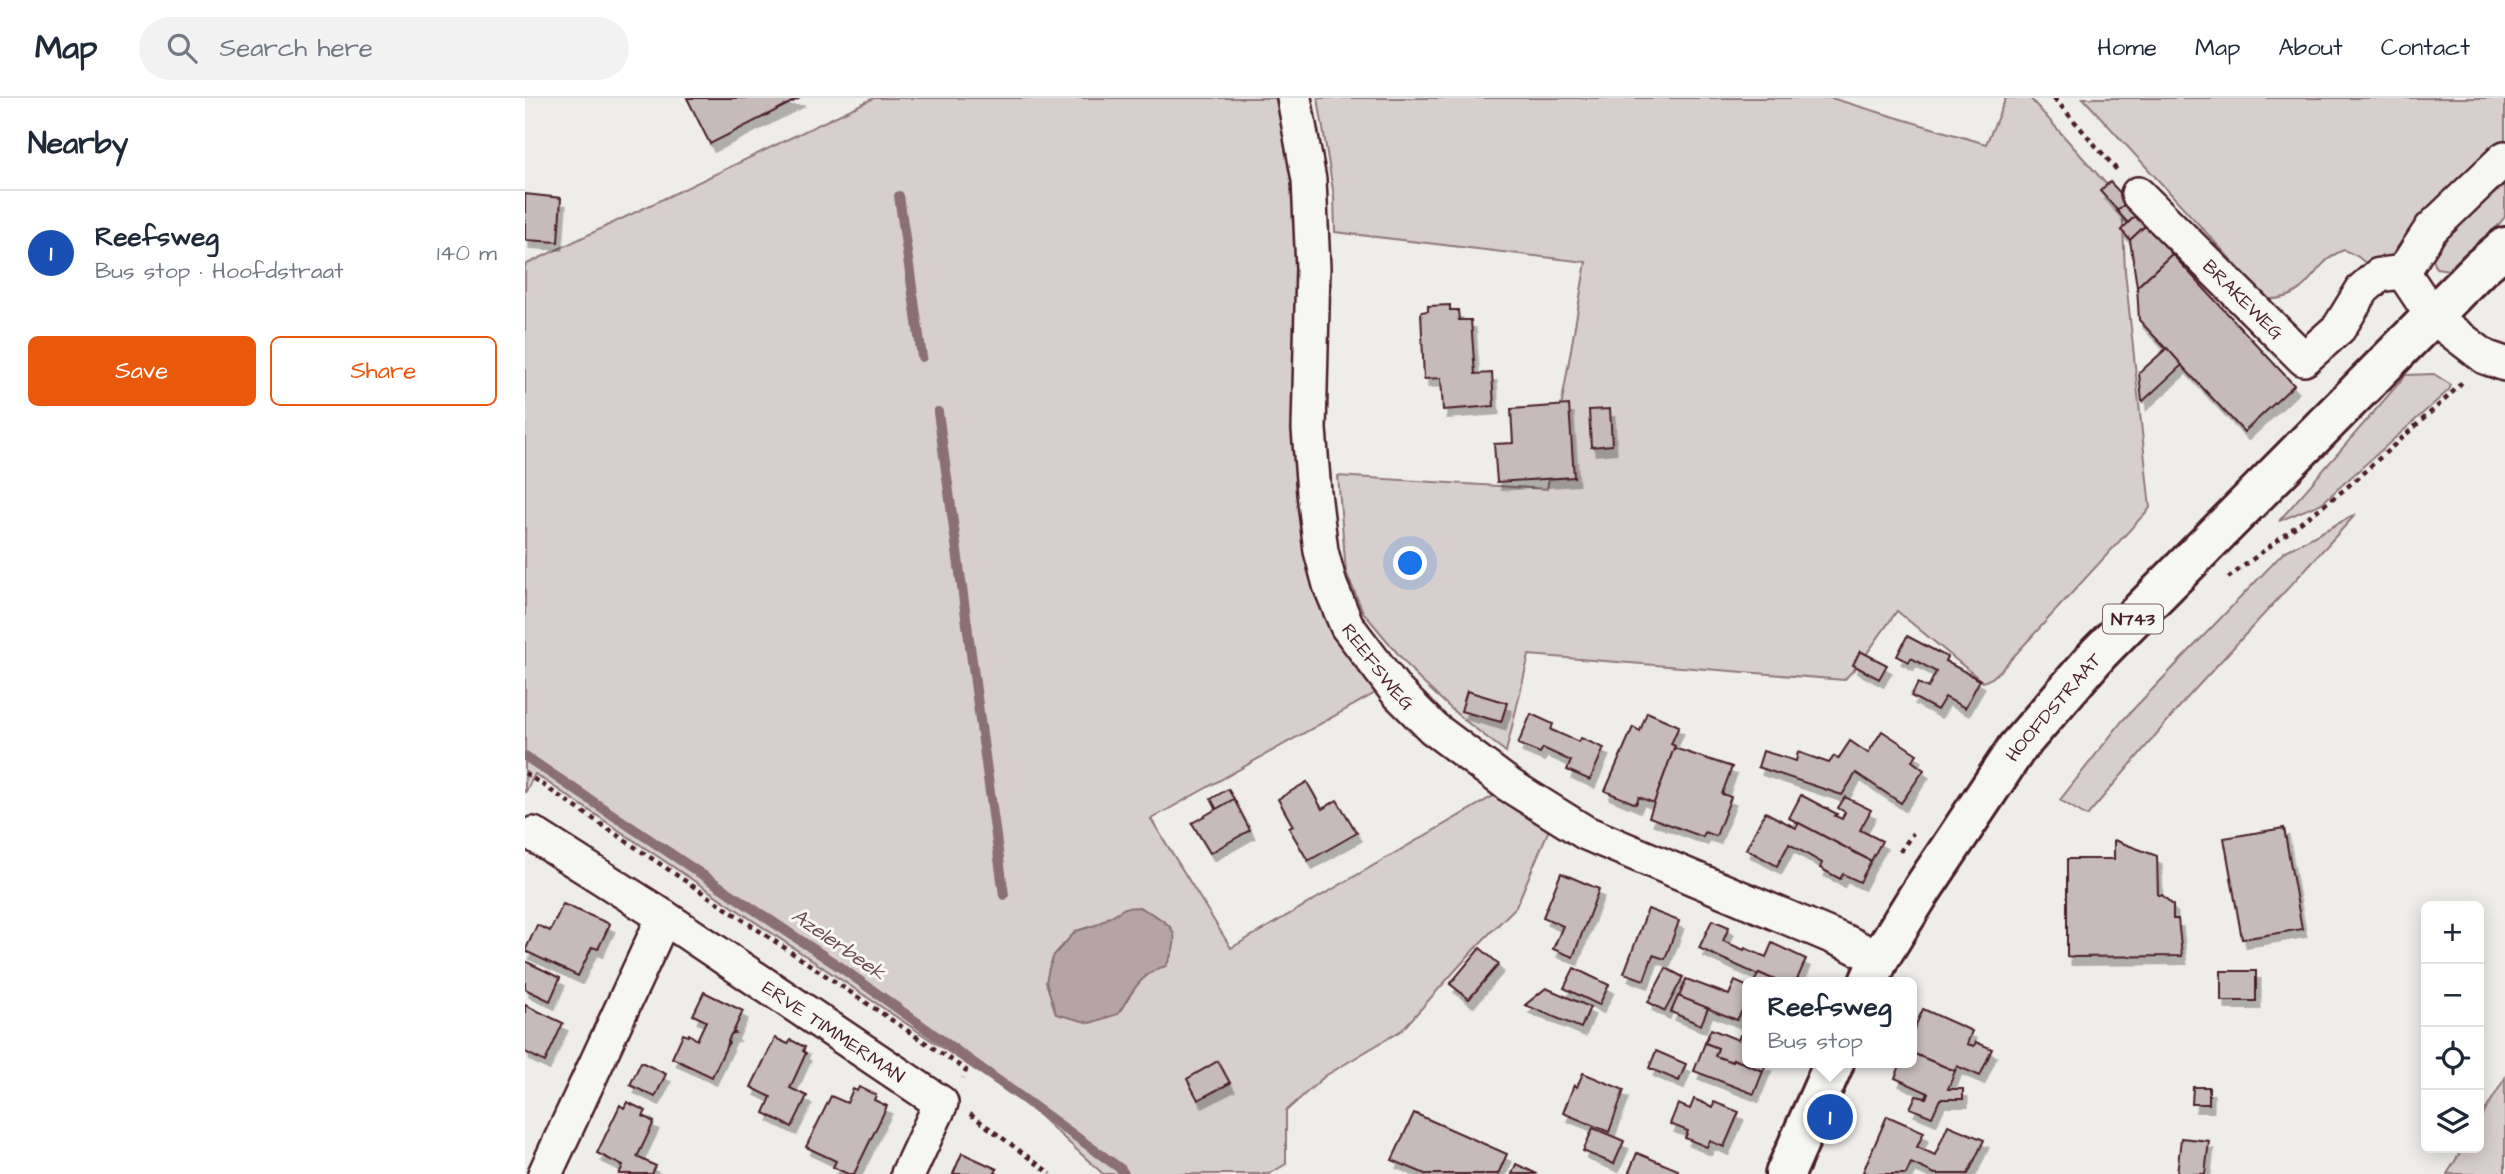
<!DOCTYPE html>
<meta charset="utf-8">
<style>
:root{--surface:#fff;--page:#f2f2f3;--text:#1f2937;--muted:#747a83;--line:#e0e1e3;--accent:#ea580c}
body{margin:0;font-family:"Architects Daughter",sans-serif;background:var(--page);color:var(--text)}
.controls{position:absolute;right:21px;bottom:21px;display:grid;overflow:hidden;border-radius:10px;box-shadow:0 4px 18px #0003}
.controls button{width:63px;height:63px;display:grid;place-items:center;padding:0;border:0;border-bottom:2px solid var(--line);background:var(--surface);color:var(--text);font:35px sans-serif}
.you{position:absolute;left:886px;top:466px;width:24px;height:24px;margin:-18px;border:5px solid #fff;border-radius:50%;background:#1a73e8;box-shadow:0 0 0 10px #1a73e833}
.badge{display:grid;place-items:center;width:46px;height:46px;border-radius:50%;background:var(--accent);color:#fff;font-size:23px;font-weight:700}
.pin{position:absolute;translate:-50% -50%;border:4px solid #fff;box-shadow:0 2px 7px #0006}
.popup{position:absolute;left:1217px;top:879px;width:175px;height:91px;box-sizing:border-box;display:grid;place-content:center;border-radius:10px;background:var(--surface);filter:drop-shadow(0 2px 5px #0005);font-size:23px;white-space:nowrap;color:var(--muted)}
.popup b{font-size:26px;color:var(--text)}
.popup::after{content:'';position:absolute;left:50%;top:100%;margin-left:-14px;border:14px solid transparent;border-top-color:var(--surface)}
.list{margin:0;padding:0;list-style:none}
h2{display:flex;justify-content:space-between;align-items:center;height:91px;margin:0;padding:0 28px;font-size:30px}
h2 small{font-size:23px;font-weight:400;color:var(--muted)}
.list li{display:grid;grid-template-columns:46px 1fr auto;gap:21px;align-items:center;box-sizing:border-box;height:126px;padding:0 28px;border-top:2px solid var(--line)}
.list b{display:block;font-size:26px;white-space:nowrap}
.list p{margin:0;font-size:23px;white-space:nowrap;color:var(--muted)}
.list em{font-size:23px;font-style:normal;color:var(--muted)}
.actions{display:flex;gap:14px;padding:21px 28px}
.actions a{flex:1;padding:16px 0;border:2px solid var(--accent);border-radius:10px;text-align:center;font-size:24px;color:var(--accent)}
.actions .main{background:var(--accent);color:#fff}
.icon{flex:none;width:38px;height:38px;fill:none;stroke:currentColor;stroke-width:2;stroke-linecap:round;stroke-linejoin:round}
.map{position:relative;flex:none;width:1980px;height:1076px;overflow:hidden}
header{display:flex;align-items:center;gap:42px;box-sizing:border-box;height:98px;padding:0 35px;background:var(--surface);border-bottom:2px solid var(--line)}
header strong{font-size:33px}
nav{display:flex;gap:38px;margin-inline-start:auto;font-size:24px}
.search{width:490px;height:63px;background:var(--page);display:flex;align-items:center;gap:18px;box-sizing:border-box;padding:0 24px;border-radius:38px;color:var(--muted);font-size:26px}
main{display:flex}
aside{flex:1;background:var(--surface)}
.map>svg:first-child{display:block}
</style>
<header>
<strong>Map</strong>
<div class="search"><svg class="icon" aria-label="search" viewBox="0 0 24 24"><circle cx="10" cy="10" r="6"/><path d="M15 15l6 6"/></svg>Search here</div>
<nav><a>Home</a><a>Map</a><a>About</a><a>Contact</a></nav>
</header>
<main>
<aside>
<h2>Nearby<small></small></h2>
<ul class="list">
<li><span class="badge" style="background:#1a4fb4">1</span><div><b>Reefsweg</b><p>Bus stop · Hoofdstraat</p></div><em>140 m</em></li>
</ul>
<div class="actions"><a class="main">Save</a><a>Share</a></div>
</aside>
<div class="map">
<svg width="1980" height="1076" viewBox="0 0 1980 1076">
<defs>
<filter id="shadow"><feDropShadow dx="4.5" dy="8" stdDeviation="0" flood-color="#0004"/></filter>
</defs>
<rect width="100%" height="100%" fill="#efedea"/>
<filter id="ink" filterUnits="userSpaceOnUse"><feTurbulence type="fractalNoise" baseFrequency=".0143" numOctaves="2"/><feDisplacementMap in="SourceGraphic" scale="14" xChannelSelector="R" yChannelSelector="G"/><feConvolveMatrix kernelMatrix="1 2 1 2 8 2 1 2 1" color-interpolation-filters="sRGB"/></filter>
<g filter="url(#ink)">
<g fill="#d7cfce" stroke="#90777c" stroke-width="2" fill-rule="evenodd">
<path d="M349,0H761L777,97L786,436L859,590L626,721L706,850L977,693L1028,722L991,809L953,847L877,932L800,978L761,1013V1066L744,1076H578L504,1008L10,676L0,695V167ZM571,827L631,870L613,884L593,916L551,833Z"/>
<polygon points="793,0 1306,0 1461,46 1481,0 1505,0 1597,104 1600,173 1625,410 1477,571 1467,580 1458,584 1372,513 1335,565 1319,582 1004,557 981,654 934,618 894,581 838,514 821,474 813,378 1022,391 1061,164 810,134 809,98"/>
<path d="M1558,0H1980V52L1853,175L1832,158L1819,152C1786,164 1786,203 1742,201Z"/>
<polygon points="1980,87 1980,119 1937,171 1924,172 1911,170 1907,158 1911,142"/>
<polygon points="1909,276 1926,287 1924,292 1797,405 1754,423 1881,277"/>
<polygon points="1831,416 1662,600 1562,718 1535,702 1598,622 1759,454"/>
<polygon points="1980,980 1980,1076 1922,1076 1938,1050 1954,1050 1954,1023"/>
</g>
<path fill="#b4a4a5" stroke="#8a6f74" stroke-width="2" d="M614,809C644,825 661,831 641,868C616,874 606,896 593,916L565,925L531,916L521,884L524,870L529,857L551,833L571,827L600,810Z"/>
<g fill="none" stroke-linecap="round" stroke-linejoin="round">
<g stroke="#8a6f74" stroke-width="10">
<polyline points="374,98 397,259"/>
<polyline points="413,314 479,797"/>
<polyline points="0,658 318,871 596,1071 599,1076"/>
</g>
</g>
<g fill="#c6babb" stroke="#4a1f2b" stroke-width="2" filter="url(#shadow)">
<polygon points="162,0 275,0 185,46"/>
<polygon points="1585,84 1603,103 1593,113 1575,93"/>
<polygon points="0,96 36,100 33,144 0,142"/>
<polygon points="1603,103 1614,115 1603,125 1592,113"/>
<polygon points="1616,112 1625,123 1605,142 1596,132"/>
<polygon points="1621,127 1647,156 1612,189 1605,142"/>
<polygon points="1647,156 1769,287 1719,334 1614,222 1612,189"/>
<polygon points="925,207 925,212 933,212 934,222 946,222 950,276 967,275 969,308 918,312 916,280 899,281 896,214 903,213 903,208"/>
<polygon points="1642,250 1657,267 1617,304 1614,275"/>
<polygon points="1044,307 1049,379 972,384 969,346 988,345 986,311"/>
<polygon points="1085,311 1087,347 1066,349 1064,312"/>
<polygon points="1382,538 1422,559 1420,563 1455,582 1440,610 1420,599 1412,612 1386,598 1393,585 1403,590 1411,574 1386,560 1384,564 1372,558"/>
<polygon points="1335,553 1362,567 1354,581 1328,567"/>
<polygon points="942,593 982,605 976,624 936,613"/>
<polygon points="1122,614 1154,628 1146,646 1150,648 1129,705 1114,699 1111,706 1080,693 1108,629 1115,633"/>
<polygon points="1006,616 1028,626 1026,632 1054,644 1056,640 1079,650 1065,682 1042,672 1046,663 1018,650 1015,655 993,646"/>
<polygon points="1357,633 1392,656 1387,663 1399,672 1376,705 1331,675 1317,697 1233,669 1238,653 1271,663 1273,654 1304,665 1309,658 1313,661 1325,643 1343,655"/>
<polygon points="1149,650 1207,669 1197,696 1206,699 1191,738 1180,734 1178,739 1124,719"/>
<polygon points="782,684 797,711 812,702 832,735 783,763 764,730 768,728 753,701"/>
<polygon points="703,691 709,701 692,712 686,701"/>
<polygon points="1276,697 1312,716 1310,718 1317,721 1320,714 1313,710 1320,699 1346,712 1335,732 1357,743 1346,763 1264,720"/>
<polygon points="709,701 725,732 685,755 667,725"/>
<polygon points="1240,714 1271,730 1274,725 1346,763 1335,784 1318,776 1315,781 1295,770 1297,765 1264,746 1252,768 1221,751"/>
<polygon points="1759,730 1777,831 1717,841 1699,740"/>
<polygon points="1589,742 1632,758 1633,797 1637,797 1648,807 1648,821 1653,821 1657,858 1542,859 1542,761 1589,761"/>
<polygon points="1036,775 1074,791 1048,859 1028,851 1038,828 1018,819"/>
<polygon points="38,806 85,826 73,851 67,849 53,878 0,853 12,827 25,833"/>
<polygon points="1123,811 1154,823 1140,861 1128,857 1119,882 1099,875"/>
<polygon points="1187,822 1204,829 1198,843 1219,852 1220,850 1241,859 1247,845 1281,861 1271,884 1254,884 1234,875 1233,877 1174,850"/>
<polygon points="955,850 974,866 944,901 925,886"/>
<polygon points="0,863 35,880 25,903 0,891"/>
<polygon points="1049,870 1084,887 1074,907 1039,890"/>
<polygon points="1141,870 1158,879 1140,913 1123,904"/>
<rect x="1696" y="873" width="35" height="30"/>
<polygon points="1234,875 1254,884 1229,884"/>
<polygon points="1161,881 1204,897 1210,883 1223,889 1223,908 1220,907 1212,922 1154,899"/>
<polygon points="1021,890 1065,909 1056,930 1000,907"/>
<polygon points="179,894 218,913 208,934 210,935 206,936 203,943 204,946 203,945 187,979 147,960 158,936 163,938 164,936 172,942 181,923 168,917"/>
<polygon points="1153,898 1183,910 1176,927 1146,914"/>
<polygon points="0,907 38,925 20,964 0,954"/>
<polygon points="1398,911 1447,933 1442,946 1449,948 1451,944 1467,951 1455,978 1432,968 1430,973 1387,955 1387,935"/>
<polygon points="1186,931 1213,942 1215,937 1223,940 1223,965 1242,965 1238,973 1208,961 1207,964 1190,958 1193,950 1180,945"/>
<polygon points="250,940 263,946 266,942 280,949 278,953 281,955 265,990 282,998 267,1029 239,1015 246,999 226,989"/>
<polygon points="1180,945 1193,950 1190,958 1207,964 1208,961 1238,973 1229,996 1169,973"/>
<polygon points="1131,953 1161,966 1154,983 1124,970"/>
<polygon points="1387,955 1430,973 1423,991 1438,991 1438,1001 1415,1001 1407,1019 1385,1010 1391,998 1401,1000 1403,995 1370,980 1376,965 1387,965"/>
<polygon points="693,963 705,985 673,1002 662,981"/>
<polygon points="116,964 141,976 130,999 105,987"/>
<polygon points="1058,975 1099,992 1084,1034 1038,1015 1049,987 1052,989"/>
<polygon points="334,989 351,997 349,1002 362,1008 329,1076 323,1076 308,1069 311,1063 281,1049 306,998 322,1005 328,991 332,993"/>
<polygon points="1668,989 1684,989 1684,1006 1667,1006"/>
<polygon points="1169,1001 1188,1009 1189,1004 1214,1014 1199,1049 1185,1043 1182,1049 1160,1040 1163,1033 1145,1026 1153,1006 1165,1011"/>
<polygon points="102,1004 121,1013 118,1018 129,1024 112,1059 131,1068 127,1076 94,1076 98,1068 72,1055 95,1007 99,1010"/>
<polygon points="889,1015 982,1056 973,1076 900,1076 867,1062"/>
<polygon points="1362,1018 1399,1034 1392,1049 1410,1057 1423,1027 1459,1042 1443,1076 1410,1076 1386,1065 1381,1076 1344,1076 1338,1074"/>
<polygon points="1068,1030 1099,1043 1089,1066 1058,1053"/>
<polygon points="1656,1040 1684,1043 1680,1076 1652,1076"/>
<polygon points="437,1055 472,1071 470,1075 473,1076 428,1076"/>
<polygon points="1112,1055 1153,1072 1152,1076 1109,1076 1104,1074"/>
<polygon points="991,1066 1012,1076 987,1076"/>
</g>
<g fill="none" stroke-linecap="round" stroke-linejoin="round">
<defs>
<g id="minor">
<path id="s1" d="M769,0L784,82L788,170L784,331L789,395L796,453L805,487L822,528L872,594L908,630L984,687L1061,735L1323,845L1354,861"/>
<path id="s2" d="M1613,96L1779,261L1814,230L1838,191L1854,177L1878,174"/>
<polyline points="1878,174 1906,131 1980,60"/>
<polyline points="1878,174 1908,219 1960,259 1980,266"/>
<polyline points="8,736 139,819"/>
<path id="s3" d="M20,1076L139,819L416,1005L383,1076"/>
</g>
<g id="primary">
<path id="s4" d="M1344,884L1354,861L1393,798L1491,651L1574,555L1955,170L1980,149"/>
<polyline points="1260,1076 1309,965"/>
</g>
</defs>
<use href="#minor" stroke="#4a1f2b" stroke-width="38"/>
<use href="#primary" stroke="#4a1f2b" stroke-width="44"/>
<g stroke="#4a1f2b" stroke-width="4.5" stroke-dasharray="5 5" stroke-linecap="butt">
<polyline points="1529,0 1592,72"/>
<polyline points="1703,480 1820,391 1925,297 1938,283"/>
<polyline points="0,675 441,972 438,980"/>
<polyline points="1375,754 1388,735"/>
<polyline points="445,1016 526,1076"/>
</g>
<use href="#minor" stroke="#f6f6f2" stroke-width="33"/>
<use href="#primary" stroke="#f6f6f2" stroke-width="38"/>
</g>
</g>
<g text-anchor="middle" stroke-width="6" stroke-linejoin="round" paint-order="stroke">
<rect fill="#f6f6f2" stroke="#7e6067" stroke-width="2" x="1578" y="506.5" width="60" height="29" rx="5"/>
<g font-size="18" font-weight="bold" fill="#4a1f2b">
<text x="1608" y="527">N743</text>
</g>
<g font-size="19" fill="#4a1f2b" stroke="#f6f6f2">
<text dy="7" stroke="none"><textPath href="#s2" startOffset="149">BRAKEWEG</textPath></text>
<text dy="7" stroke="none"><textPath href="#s1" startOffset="586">REEFSWEG</textPath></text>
<text dy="7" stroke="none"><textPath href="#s4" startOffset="332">HOOFDSTRAAT</textPath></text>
<text dy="7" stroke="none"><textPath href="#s3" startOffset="488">ERVE TIMMERMAN</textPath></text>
</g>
<g font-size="21" font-style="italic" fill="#6f4e56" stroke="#f6f6f2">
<text transform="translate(314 846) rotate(35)" y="7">Azelerbeek</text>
</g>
</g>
</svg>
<div class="controls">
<button>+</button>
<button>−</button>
<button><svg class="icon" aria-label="locate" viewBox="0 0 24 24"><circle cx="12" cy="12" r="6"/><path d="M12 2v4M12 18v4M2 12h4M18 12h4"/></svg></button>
<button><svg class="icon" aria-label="layers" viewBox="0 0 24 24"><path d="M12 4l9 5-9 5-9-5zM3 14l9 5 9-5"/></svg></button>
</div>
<div class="you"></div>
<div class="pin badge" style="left:1305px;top:1019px;background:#1a4fb4">1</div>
<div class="popup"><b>Reefsweg</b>Bus stop</div>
</div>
</main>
